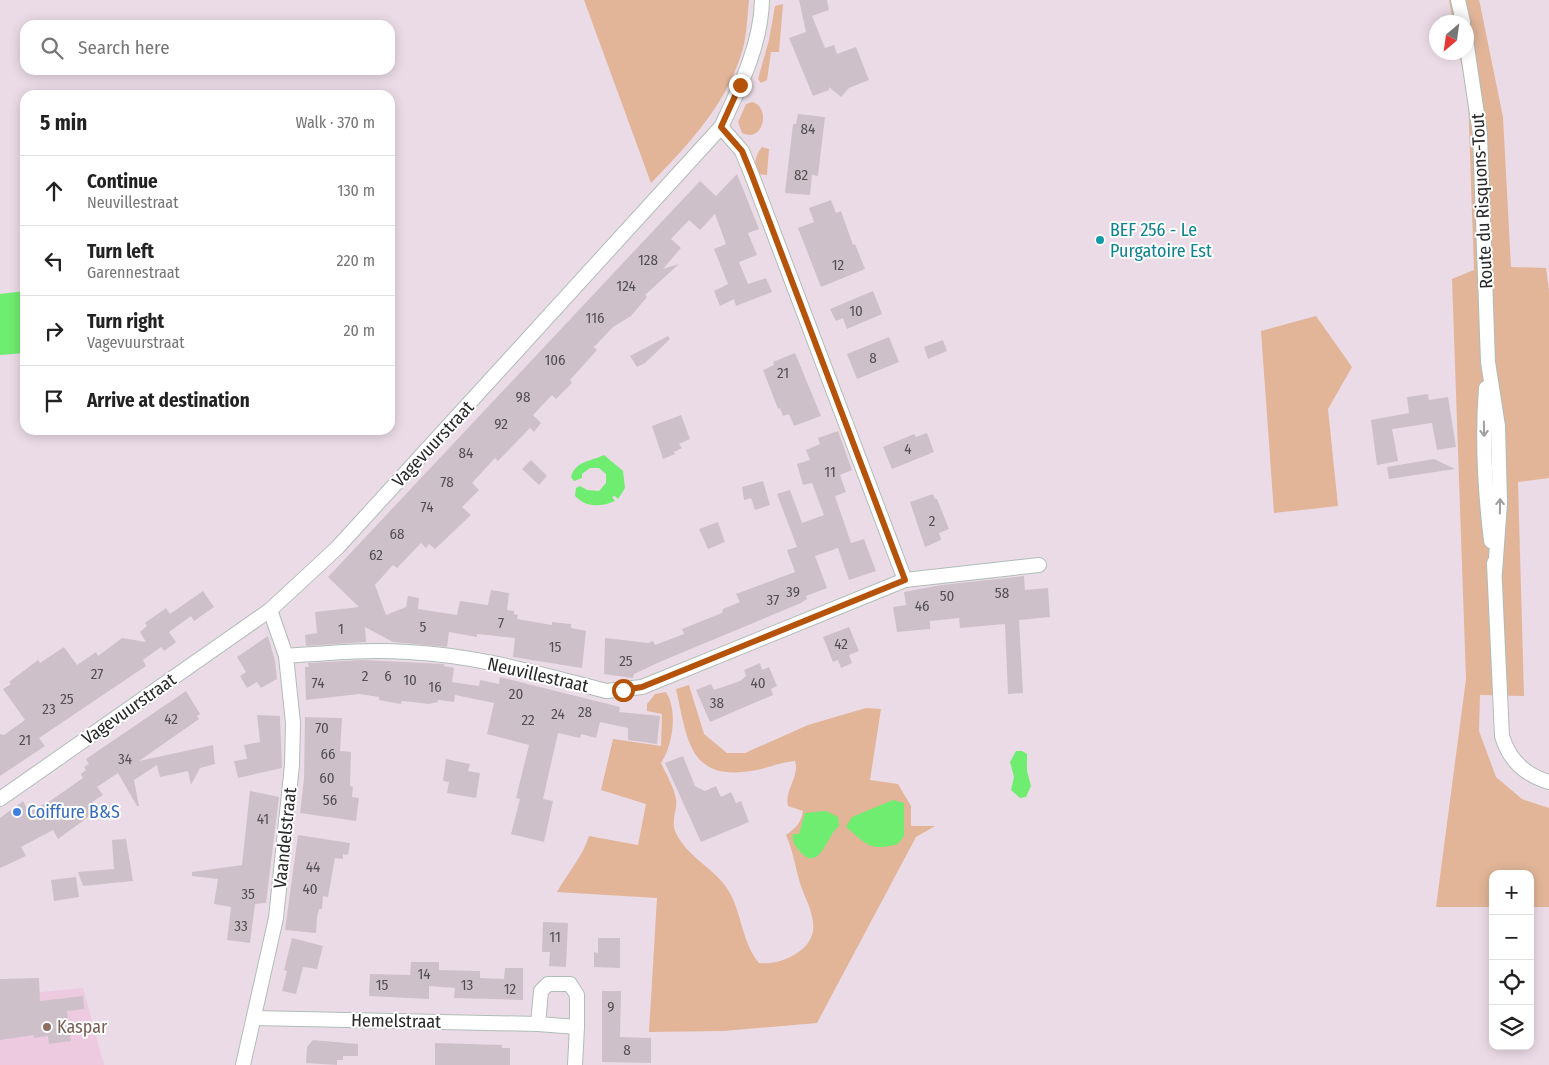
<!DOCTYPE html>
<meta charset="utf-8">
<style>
body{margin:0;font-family:"Fira Sans Condensed",sans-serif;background:#f2f2f2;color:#222}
.controls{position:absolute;right:15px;bottom:15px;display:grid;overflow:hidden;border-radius:10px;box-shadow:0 2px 12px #0003}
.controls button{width:45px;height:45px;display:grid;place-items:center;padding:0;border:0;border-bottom:1px solid #e0e0e0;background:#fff;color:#222;font:25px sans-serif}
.compass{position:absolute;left:1429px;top:15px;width:45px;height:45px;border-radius:50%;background:#fff;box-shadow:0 2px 12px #0003;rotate:209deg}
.stop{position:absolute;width:15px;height:15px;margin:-11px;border:4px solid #b45309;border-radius:50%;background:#fff}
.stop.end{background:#b45309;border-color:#fff;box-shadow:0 1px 5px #0008}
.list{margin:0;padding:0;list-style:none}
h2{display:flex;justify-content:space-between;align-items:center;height:65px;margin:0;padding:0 20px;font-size:21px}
h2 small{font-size:16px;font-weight:400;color:#767676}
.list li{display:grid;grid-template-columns:32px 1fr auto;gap:15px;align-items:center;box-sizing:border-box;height:70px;padding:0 20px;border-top:1px solid #e0e0e0}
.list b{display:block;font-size:19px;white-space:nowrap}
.list p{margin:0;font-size:16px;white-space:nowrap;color:#767676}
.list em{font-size:16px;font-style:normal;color:#767676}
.icon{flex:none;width:28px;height:28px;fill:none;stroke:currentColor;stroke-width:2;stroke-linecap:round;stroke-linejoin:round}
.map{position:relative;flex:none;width:1549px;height:1065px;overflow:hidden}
.search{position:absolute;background:#fff;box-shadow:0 2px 12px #0003;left:20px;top:20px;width:375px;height:55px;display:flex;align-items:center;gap:12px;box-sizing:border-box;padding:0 18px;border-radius:15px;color:#767676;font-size:19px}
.panel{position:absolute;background:#fff;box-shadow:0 2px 12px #0003;left:20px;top:90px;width:375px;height:345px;border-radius:15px}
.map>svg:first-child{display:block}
.education{fill:#edcadf}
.green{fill:#e2b598}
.water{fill:#6fed70}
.building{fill:#cec0c9}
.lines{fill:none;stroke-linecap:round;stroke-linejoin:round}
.street-casing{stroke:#afbdb7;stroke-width:16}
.street{stroke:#fff;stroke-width:14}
.oneway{stroke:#9f9f9f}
.route{stroke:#b45309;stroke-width:6}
.culture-dot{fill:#0f9aa8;stroke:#fff;stroke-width:2}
.shop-dot{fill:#3f7fe0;stroke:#fff;stroke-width:2}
.education-dot{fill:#8d6e63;stroke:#fff;stroke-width:2}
.labels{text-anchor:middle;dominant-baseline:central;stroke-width:4;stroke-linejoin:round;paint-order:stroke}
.number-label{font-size:15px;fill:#524f51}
.street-label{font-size:18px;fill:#292929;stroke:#fff}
.culture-label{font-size:18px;fill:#0d838f;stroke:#fff;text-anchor:start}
.shop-label{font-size:18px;fill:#366cbe;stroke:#fff;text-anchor:start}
.education-label{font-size:18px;fill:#785e54;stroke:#fff;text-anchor:start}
</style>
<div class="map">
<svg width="1549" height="1065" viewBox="0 0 1549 1065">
<rect width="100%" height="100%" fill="#ebdbe6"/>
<!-- education -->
<polygon class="education" points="83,988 104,1065 0,1065 0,996"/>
<!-- green -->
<g class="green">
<path d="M 584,0 L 749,0 C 747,18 747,40 740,58 C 723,108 688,145 651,183 Z"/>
<polygon points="1449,0 1479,0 1480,4 1503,117 1511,267 1546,268 1549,291 1549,478 1518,482 1524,696 1480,695 1479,731 1496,777 1522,799 1549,808 1549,907 1530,907 1530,874 1493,874 1493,907 1436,907 1466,679 1452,279 1474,270 1468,97 1459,53 1466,52 1466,22 1453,22"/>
<polygon points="783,4 779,52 771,52 767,80 761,83 758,79 769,40 775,6"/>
<path d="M 752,102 C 771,106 764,144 742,133 L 738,122 L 746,104 Z"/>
<path d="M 762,147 L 769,149 L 767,175 L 757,174 C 754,163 755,156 762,147 Z"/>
<polygon points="1316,316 1352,367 1328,409 1338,506 1274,513 1261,331"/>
<path d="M 689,685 L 704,734 L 727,753 L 745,753 L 808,725 L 866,708 L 881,709 L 870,780 L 898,784 L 911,806 L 911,826 L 935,826 L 916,837 L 817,1023 L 723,1031 L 649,1032 L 657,898 L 557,892 C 568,872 582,858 589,836 L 638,845 L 646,804 L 601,790 L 613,739 L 661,746 L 662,714 L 647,711 L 647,704 L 655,694 L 666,692 C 678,711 673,745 661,763 C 666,774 674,787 676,799 C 678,810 670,821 676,833 C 688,859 719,870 731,895 C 742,917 743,944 759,963 C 780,966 817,950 813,923 C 812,909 804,896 800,883 C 795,866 793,851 786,835 C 796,828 801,823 803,811 L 788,806 C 784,790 800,777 795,761 C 782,762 770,767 757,770 C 689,783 688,742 676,689 Z"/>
</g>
<!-- water -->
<g class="water">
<polygon points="25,291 25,353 0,355 0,294"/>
<path d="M 604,455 L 623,471 L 625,488 L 618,499 L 615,496 L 612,497 L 615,501 C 601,507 587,508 575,496 L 576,488 L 580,486 L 587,490 L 599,491 L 606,483 L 606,474 L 599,468 L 590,468 L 582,474 L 582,478 L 574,481 L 571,477 C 575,461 592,461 604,455 Z"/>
<polygon points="1016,751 1022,751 1027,754 1027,771 1031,786 1026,797 1020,798 1011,790 1014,777 1010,762"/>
<path d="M 893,800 L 904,803 L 904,836 L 898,844 C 869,852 867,844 846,827 L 852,817 Z"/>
<path d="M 826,811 L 838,817 L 839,826 C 827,834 819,877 798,849 C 794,844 792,840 793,834 L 799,834 L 805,813 Z"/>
</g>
<!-- building -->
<g class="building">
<polygon points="799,0 827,0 829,10 812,16 825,48 834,45 837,54 856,47 869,80 849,88 841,97 829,87 829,90 813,96 789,38 806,32"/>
<polygon points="798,114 825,117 818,176 812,175 810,195 785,193 793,124 796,124"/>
<polygon points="737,174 759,229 748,233 757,255 739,262 748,284 766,278 772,292 736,306 734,299 720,306 714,291 728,284 714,249 726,244 715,214 700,230 689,220 671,239 681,248 663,269 679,264 645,295 647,297 631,316 613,327 594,347 597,350 570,380 572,383 556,399 552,395 533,415 541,423 534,432 530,428 498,461 495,458 472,483 479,490 462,507 471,515 435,549 429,544 426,548 421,543 397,568 393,565 375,585 386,615 406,607 408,596 419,598 418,609 457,615 460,601 488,605 491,590 509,593 507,610 514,611 514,614 518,615 517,619 552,625 552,622 571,624 571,628 586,631 582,668 513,657 515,638 477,634 477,637 449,632 447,647 393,642 365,627 366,642 306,646 305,635 317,633 315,612 359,607 328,577 700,181 716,196"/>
<polygon points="831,200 836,213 841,211 853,245 855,244 865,269 821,287 798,228 814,222 809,208"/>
<circle cx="1100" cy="240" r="6"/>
<polygon points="873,291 882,314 847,329 843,318 836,321 830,309"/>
<polygon points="668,336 670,339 645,363 637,367 630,356"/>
<polygon points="889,337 899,362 857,379 847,354"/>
<polygon points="943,340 947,351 928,359 924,347"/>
<polygon points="795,353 821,416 794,426 789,414 783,416 780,408 778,409 763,370 774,365 773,362"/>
<polygon points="1428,394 1429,400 1448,397 1456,447 1437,450 1432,423 1392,429 1398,461 1377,465 1371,420 1409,413 1407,397"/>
<polygon points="681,415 690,439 679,444 682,448 674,452 675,454 663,459 652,426"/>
<polygon points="838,431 852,470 840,475 846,492 835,496 851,543 864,539 876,571 849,580 838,548 815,556 827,588 806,596 807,599 801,603 662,661 634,674 633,678 604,674 605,638 648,643 653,641 655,645 684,634 682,629 722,613 723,609 740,602 736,594 795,572 787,550 797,547 777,494 790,490 802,523 824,515 812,483 803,485 797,464 810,460 806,450 820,444 818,438"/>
<polygon points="927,433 934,452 892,469 883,447 914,434 916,437"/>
<polygon points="1434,459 1455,469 1389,479 1387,467"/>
<polygon points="531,460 547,476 539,485 522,469"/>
<polygon points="763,481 770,505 755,510 751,498 744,500 742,487"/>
<polygon points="933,494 935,499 937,499 949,529 939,533 941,540 925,547 910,502"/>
<polygon points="718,522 725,542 708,549 699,529"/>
<polygon points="1024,576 1025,590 1048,588 1050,617 1019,620 1023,693 1008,694 1005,624 960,628 959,618 930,621 930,629 897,632 893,607 906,605 904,592 941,585"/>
<polygon points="203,591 214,607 194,621 191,616 169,632 176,642 164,651 161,647 143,660 146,666 39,738 45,746 0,776 0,734 4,735 25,720 3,689 11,684 9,682 38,660 40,663 64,647 77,665 96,652 98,656 122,638 146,642 140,632 147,626 145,623 166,608 170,614"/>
<polygon points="849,627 859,651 849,655 852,663 841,668 838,660 833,662 823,637"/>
<polygon points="268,636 275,661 277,679 261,688 257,682 247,688 240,676 246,672 237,657"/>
<polygon points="363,660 444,664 444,666 454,668 452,682 479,686 480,680 499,684 500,677 620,707 619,712 660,716 657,744 628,740 628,728 600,722 596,738 581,734 580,738 558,733 543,799 553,801 544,842 511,834 520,799 516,798 529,745 487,734 494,703 455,695 454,702 438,700 438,702 429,704 402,701 401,704 379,700 379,697 359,694 306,700 305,667 309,667 308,663"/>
<polygon points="760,663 762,670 769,667 777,686 771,689 773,695 710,722 696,690 711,684 714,690 740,681 746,676 744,670"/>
<polygon points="186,691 200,714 197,716 199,719 139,761 213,745 215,764 200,768 191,785 188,771 160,777 157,765 134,780 139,806 137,806 118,773 97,787 103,795 92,802 98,810 58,839 53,830 21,847 26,856 0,868 0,818 23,801 29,812 50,801 83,778 81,774 86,770 84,767 89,764 86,759"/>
<polygon points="257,715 280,716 282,768 238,778 234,761 247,759 244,745 260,742"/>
<polygon points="305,717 342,718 340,751 351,752 350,786 353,787 352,797 359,798 356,821 300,813 304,779"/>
<polygon points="683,756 695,786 705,791 716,786 721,797 731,792 736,803 741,801 749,822 701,842 665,763"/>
<polygon points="446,759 470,764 468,771 480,773 476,798 447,793 449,782 443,781"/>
<polygon points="250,791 279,797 266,903 255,904 250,943 227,940 231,907 214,904 218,879 192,876 192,872 242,865"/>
<polygon points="298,835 350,843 348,855 343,854 343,859 335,858 328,897 323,896 322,909 319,909 317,917 316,933 285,930"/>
<polygon points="126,839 133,881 83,886 78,872 114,869 112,840"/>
<polygon points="76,877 79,897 54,901 51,880"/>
<polygon points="543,922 568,923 566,967 549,966 550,952 542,952"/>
<polygon points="292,938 323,946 317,969 303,967 296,994 282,991 287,971 284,970"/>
<polygon points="598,938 620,938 620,968 594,967 594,952 598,953"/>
<polygon points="411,962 439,962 439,970 480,971 480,978 504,979 505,968 523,968 523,1000 454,998 455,988 429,986 429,999 369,996 370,974 410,975"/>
<polygon points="39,978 40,1001 83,996 84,1009 67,1011 71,1041 49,1044 48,1036 34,1038 34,1035 0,1040 0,979"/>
<polygon points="602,991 621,991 620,1037 651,1038 651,1063 602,1062"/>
<polygon points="313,1040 358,1044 358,1056 343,1056 343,1060 337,1060 337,1065 306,1063 307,1047"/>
<polygon points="435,1043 502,1045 502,1048 510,1048 510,1065 435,1065"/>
</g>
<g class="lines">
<!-- street casing -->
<g class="street-casing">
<g id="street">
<polyline points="1458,0 1463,22"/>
<polyline points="1466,40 1480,134 1488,362 1498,426 1500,503 1495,572"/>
<polyline points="721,127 742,151 751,173 905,580"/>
<path d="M 1486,388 C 1482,439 1485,491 1491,541"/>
<path d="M 1494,563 L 1502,736 C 1509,760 1525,775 1549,782"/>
<path d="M 286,656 C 327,653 368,649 408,652 C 475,655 541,674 606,691 L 642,687 L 905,580 L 1039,565"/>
<path d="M 0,799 L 270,610 L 337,548 L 721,127 C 740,87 761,45 762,0"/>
<polyline points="254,1018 538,1024 577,1027 575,1065"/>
<polyline points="538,1024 541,991 548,984 570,984 577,995 577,1027"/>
<polyline points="243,1065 276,918 292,765 293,723 286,656 270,610"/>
</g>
</g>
<!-- street -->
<use href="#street" class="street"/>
</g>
<!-- one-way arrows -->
<defs><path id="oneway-shaft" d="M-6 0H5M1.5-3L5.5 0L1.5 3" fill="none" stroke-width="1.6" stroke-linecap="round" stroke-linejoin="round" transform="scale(1.25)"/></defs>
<g class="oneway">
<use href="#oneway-shaft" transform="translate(1484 429) rotate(89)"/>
<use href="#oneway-shaft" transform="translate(1500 506) rotate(-89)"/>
</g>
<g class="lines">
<!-- route -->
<polyline class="route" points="623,690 642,687 905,580 751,173 742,151 721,127 740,85"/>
</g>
<!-- markers -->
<circle class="culture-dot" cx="1100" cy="240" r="5"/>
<circle class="shop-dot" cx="17" cy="812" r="5"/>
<circle class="education-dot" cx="47" cy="1027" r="5"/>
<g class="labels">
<!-- number labels -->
<g class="number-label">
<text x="808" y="129">84</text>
<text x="801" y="175">82</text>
<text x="648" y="260">128</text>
<text x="838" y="265">12</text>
<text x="626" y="286">124</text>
<text x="856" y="311">10</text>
<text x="595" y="318">116</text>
<text x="873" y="358">8</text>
<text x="555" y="360">106</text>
<text x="783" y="373">21</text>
<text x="523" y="397">98</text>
<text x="501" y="424">92</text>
<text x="908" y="449">4</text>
<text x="466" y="453">84</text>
<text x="830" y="472">11</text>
<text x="447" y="482">78</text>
<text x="427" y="507">74</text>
<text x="932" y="521">2</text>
<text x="397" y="534">68</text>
<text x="376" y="555">62</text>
<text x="793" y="592">39</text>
<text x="1002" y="593">58</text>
<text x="947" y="596">50</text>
<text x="773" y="600">37</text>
<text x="922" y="606">46</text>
<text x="501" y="623">7</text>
<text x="423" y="627">5</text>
<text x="341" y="629">1</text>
<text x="841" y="644">42</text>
<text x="555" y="647">15</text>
<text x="626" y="661">25</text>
<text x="97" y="674">27</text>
<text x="365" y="676">2</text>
<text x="388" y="676">6</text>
<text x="410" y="680">10</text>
<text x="318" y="683">74</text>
<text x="758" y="683">40</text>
<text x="435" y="687">16</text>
<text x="516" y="694">20</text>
<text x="67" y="699">25</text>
<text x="717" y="703">38</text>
<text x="49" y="709">23</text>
<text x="585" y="712">28</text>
<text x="558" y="714">24</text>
<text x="171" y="719">42</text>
<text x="528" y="720">22</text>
<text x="322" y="728">70</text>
<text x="25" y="740">21</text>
<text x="328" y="754">66</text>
<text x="125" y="759">34</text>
<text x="327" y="778">60</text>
<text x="330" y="800">56</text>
<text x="263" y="819">41</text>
<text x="313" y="867">44</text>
<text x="310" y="889">40</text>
<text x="248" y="894">35</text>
<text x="241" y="926">33</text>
<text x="555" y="937">11</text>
<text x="424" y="974">14</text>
<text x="382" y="985">15</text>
<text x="467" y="985">13</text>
<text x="510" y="989">12</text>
<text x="611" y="1007">9</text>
<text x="627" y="1050">8</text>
</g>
<!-- street labels -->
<g class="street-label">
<text transform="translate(1482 201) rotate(-93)">Route du Risquons-Tout</text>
<text transform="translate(433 444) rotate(-47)">Vagevuurstraat</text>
<text transform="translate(538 675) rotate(13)">Neuvillestraat</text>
<text transform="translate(129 709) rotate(-35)">Vagevuurstraat</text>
<text transform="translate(285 838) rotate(-84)">Vaandelstraat</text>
<text transform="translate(396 1021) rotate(1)">Hemelstraat</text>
</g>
<!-- culture labels -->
<g class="culture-label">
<text x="1110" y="230">BEF 256 - Le<tspan x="1110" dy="21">Purgatoire Est</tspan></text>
</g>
<!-- shop labels -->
<g class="shop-label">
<text x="27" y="812">Coiffure B&amp;S</text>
</g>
<!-- education labels -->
<g class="education-label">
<text x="57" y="1027">Kaspar</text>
</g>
</g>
</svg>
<div class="controls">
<button>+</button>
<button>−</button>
<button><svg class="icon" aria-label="locate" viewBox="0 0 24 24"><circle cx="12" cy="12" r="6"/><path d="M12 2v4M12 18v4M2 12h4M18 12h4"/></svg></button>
<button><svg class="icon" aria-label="layers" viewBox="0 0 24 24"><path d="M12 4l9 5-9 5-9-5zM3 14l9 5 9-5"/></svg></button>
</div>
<svg class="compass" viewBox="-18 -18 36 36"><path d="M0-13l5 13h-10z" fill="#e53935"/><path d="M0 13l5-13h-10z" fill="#767676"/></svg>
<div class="stop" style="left:623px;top:690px"></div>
<div class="stop end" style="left:740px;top:85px"></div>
<div class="search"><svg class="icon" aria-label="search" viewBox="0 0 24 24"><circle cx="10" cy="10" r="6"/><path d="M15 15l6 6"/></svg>Search here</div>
<section class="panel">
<h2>5 min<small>Walk · 370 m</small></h2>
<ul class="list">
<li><svg class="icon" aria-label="ahead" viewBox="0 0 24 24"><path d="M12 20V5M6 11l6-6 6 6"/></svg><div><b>Continue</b><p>Neuvillestraat</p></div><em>130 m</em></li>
<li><svg class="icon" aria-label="left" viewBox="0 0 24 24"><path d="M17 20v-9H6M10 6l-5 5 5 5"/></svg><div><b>Turn left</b><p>Garennestraat</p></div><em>220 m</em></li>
<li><svg class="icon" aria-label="right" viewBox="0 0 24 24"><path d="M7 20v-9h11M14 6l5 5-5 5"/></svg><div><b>Turn right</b><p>Vagevuurstraat</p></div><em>20 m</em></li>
<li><svg class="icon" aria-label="arrive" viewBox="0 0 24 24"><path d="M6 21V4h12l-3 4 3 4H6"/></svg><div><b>Arrive at destination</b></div></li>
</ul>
</section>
</div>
